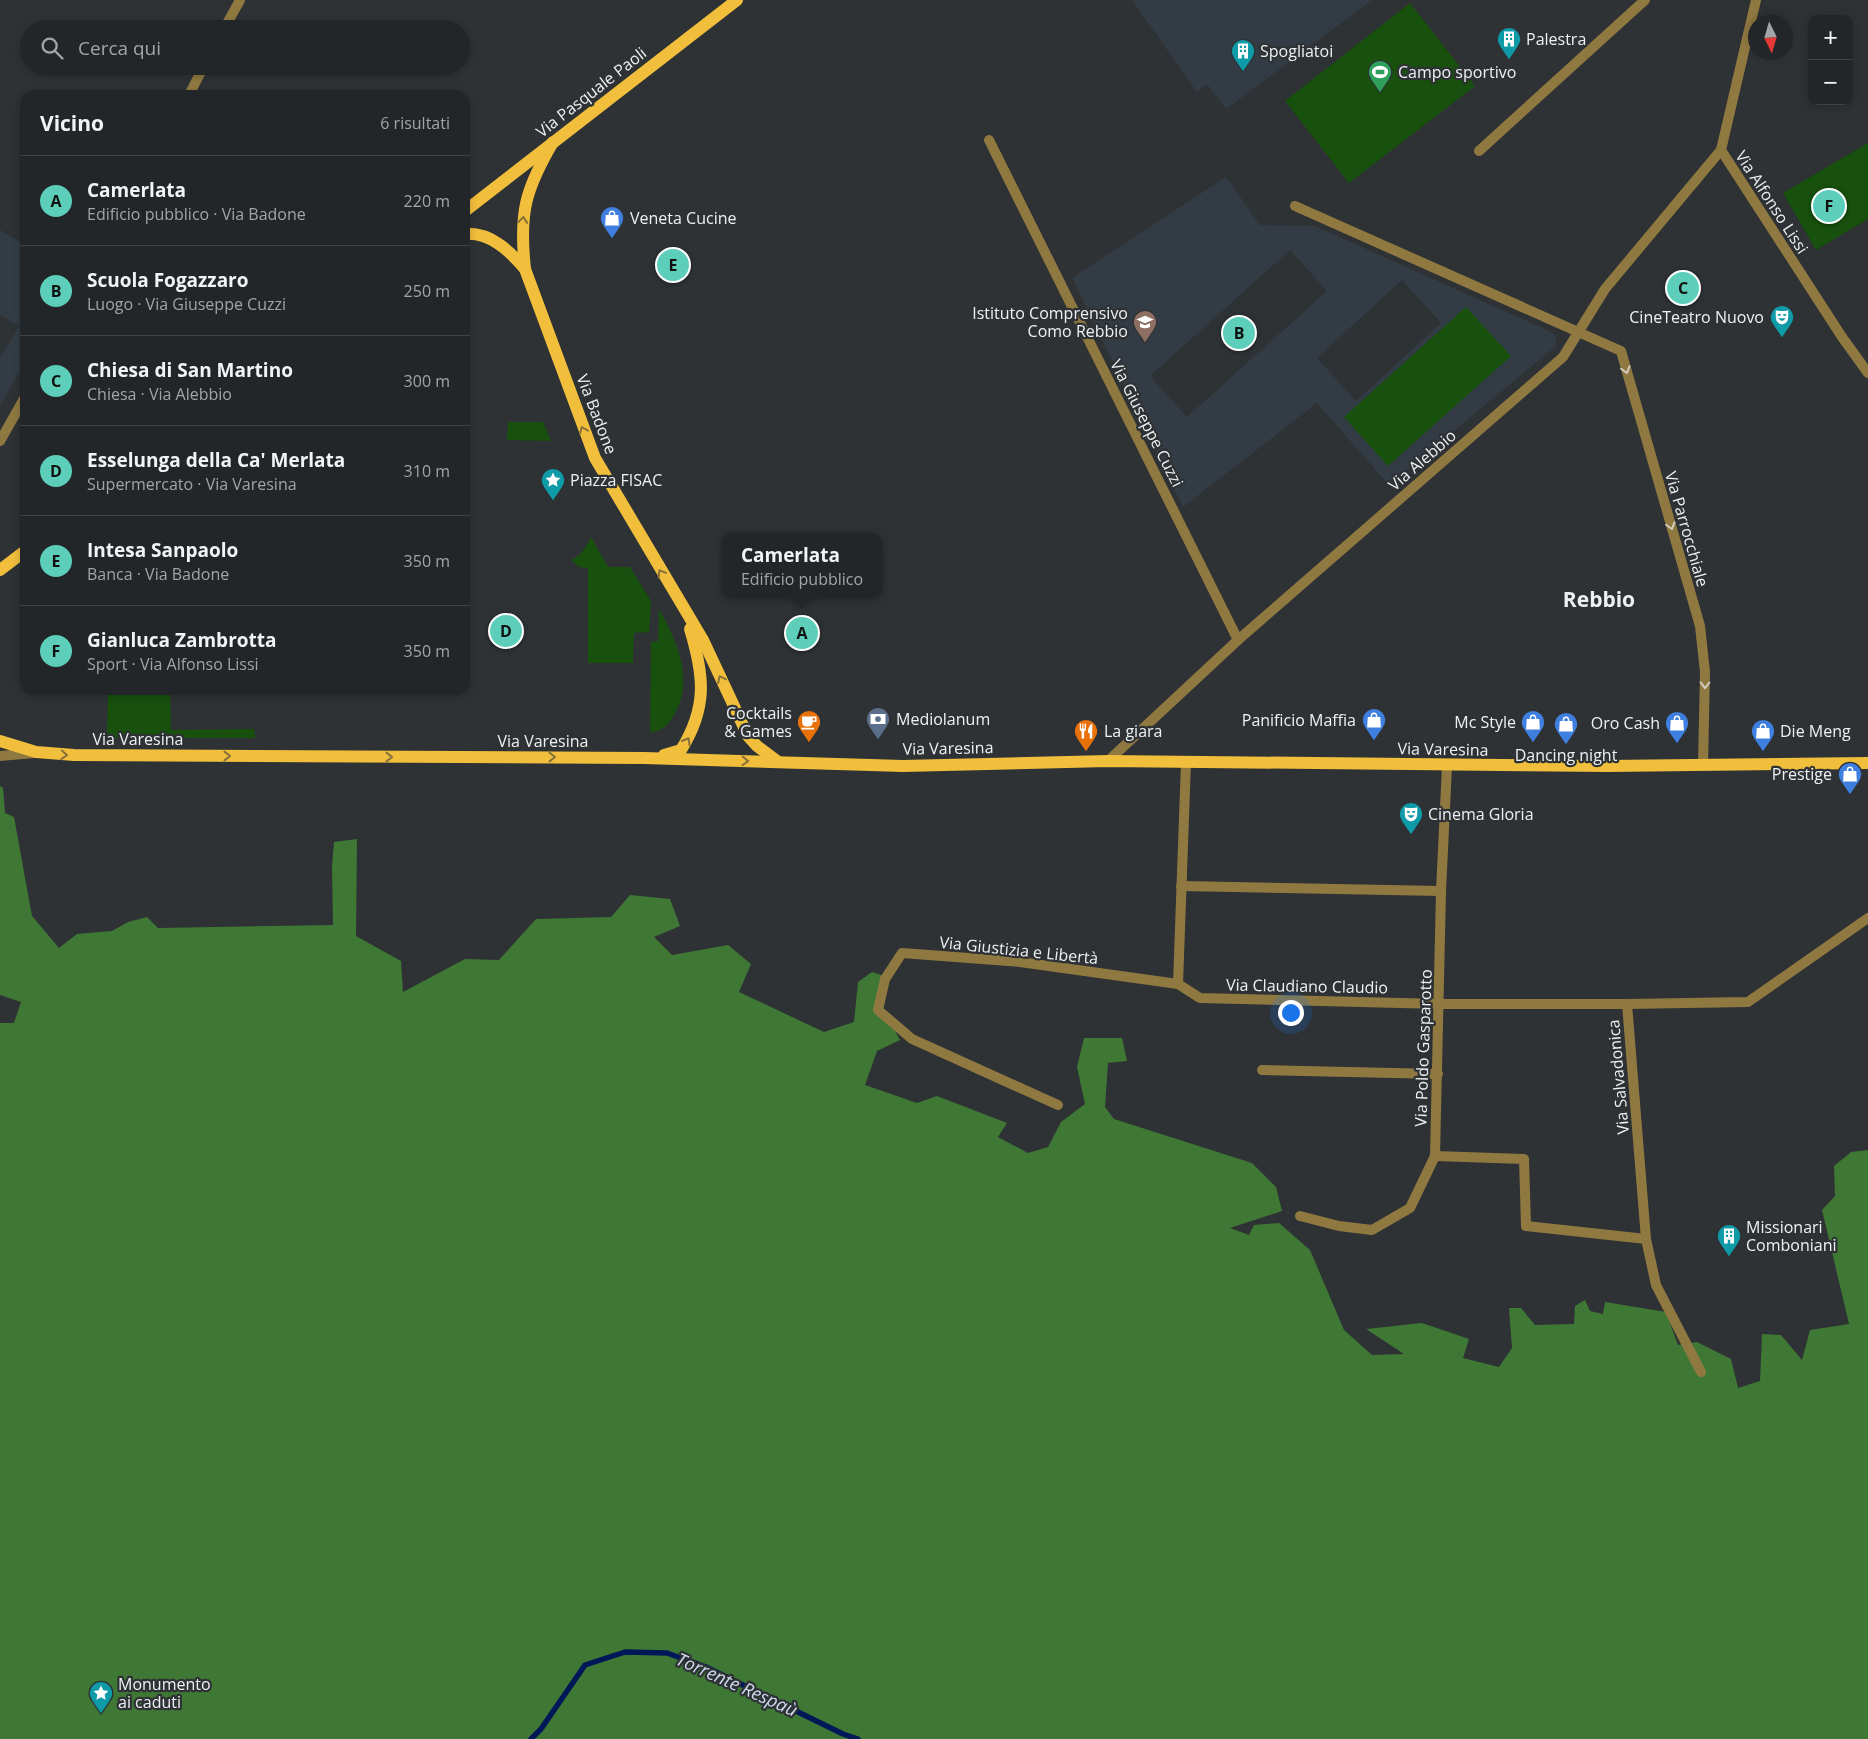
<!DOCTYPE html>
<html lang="it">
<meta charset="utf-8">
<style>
body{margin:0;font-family:"Open Sans",sans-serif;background:#2a2e30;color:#f1f3f6}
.controls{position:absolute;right:15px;top:15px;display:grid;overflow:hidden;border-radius:10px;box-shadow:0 2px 8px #0003}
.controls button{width:45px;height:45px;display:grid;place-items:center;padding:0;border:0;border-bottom:1px solid #3f4345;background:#222628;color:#f1f3f6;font:25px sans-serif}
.compass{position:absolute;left:1748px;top:15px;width:45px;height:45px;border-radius:50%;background:#222628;box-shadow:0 2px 8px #0003;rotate:175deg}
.you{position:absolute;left:1290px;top:1012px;width:18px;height:18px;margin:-12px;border:4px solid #fff;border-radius:50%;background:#1a73e8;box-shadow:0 0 0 8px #1a73e833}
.badge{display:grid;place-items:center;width:32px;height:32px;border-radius:50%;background:#5cceba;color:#111;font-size:16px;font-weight:700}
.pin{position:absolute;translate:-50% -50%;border:2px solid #fff;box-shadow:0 1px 5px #0006}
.popup{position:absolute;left:722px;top:533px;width:160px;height:65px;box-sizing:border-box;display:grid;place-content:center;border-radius:10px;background:#222628;filter:drop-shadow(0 1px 4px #0005);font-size:16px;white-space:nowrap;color:#a2a5a8}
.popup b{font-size:19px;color:#f1f3f6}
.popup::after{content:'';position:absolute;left:50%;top:100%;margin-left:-10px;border:10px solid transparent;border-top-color:#222628}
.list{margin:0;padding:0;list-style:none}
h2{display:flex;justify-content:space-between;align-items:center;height:65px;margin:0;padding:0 20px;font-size:21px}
h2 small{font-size:16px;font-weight:400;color:#a2a5a8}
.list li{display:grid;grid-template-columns:32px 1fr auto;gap:15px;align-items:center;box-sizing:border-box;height:90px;padding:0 20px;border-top:1px solid #3f4345}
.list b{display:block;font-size:19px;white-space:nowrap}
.list p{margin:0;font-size:16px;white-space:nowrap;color:#a2a5a8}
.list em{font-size:16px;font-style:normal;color:#a2a5a8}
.icon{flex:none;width:28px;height:28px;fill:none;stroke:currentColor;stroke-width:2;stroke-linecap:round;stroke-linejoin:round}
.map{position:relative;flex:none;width:1868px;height:1739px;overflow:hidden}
.search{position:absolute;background:#222628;box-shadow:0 2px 8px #0003;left:20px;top:20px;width:450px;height:55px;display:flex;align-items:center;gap:12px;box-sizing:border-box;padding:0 18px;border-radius:28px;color:#a2a5a8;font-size:19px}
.panel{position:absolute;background:#222628;box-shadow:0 2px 8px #0003;left:20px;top:90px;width:450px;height:605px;border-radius:15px}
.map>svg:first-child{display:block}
.built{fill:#333c44;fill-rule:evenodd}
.green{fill:#17510d}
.forest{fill:#3e7834}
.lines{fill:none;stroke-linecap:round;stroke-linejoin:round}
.stream{stroke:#001857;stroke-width:5.5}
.street{stroke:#907941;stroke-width:10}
.primary{stroke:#f1bf3c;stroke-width:12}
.oneway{stroke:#867138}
.oneway2{stroke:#d2ccbe}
.labels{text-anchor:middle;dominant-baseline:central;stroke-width:4.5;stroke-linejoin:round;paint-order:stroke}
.poi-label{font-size:16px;fill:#eef0f3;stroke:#2e3235;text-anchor:start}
.street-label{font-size:16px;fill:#eef0f3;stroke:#2e3235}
.water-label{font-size:18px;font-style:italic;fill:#d0dbee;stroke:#2e3235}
.district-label{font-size:21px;font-weight:bold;fill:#eef0f3;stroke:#2e3235}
</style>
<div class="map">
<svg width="1868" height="1739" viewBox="0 0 1868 1739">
<rect width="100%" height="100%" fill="#2e3235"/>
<!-- built -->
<g class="built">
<polygon points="1132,0 1372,0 1226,109 1207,84 1197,92"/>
<path d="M 1226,177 L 1260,225 L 1315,226 L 1549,331 L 1555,335 L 1557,345 L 1389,485 L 1317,403 L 1183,507 L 1072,278 ZM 1290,250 L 1327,291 L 1187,417 L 1150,376 ZM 1402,280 L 1441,323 L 1356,401 L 1317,358 Z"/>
<polygon points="0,230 25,245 25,361 0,406 0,358 19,326 0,315"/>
</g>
<!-- green -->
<g class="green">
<polygon points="1410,3 1475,86 1349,183 1285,101"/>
<polygon points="1868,143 1868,219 1816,250 1783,193"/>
<polygon points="1466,307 1511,356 1388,466 1344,417"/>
<polygon points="508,422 543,422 551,441 507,440"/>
<path d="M 591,537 L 608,567 L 630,567 L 651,601 L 649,632 L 634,633 L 633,663 L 588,663 L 588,568 L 579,567 L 571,560 C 582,555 586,547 591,537 Z"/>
<path d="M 659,609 C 677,641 695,681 674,715 C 667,726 663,731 650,732 L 651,642 L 658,641 Z"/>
<polygon points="108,690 170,690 171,730 254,729 255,738 107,738"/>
</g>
<!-- forest -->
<polygon class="forest" points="0,786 3,788 5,813 14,817 32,916 59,948 77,934 112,931 128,922 147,917 158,928 333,925 332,867 334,842 357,839 356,936 401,961 403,992 465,959 499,960 536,919 611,917 630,895 670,899 680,926 654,937 672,955 728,945 751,964 739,992 824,1032 854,1022 858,982 872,972 884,976 883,1009 900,1040 877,1051 865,1085 917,1103 937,1096 1007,1123 998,1137 1028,1153 1048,1147 1061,1122 1085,1104 1077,1067 1084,1038 1122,1038 1127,1061 1108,1063 1105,1107 1114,1119 1252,1163 1276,1187 1282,1211 1230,1228 1249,1235 1254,1225 1279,1223 1310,1250 1344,1330 1372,1355 1404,1354 1366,1329 1422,1323 1469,1339 1463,1358 1499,1367 1512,1348 1509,1308 1521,1308 1535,1325 1574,1324 1575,1306 1585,1300 1590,1311 1603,1314 1605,1302 1666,1312 1678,1345 1697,1342 1731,1359 1738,1388 1760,1381 1762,1334 1781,1335 1802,1360 1810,1330 1849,1324 1822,1210 1835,1196 1834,1166 1851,1152 1868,1150 1868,1739 0,1739 0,1023 14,1023 21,1002 0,995"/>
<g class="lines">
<!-- stream -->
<polyline class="stream" points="531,1739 541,1729 585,1665 625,1652 667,1653 706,1667 843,1734 858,1739"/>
<!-- street -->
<g class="street">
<polyline points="1756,0 1721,150 1842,337 1868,373"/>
<polyline points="224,29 240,0"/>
<polyline points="189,95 204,66"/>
<polyline points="989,140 1238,640"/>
<polyline points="1479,151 1645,0"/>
<polyline points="1295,206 1621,351 1700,626 1705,672 1703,765"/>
<polyline points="0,441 25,397"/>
<polyline points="0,756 34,753"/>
<polyline points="1108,761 1238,640 1563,357 1605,289 1721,150"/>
<polyline points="1181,886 1441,891"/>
<polyline points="1178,984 1186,762"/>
<polyline points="1627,1004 1646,1239 1656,1285 1701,1372"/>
<polyline points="1262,1070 1438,1074"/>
<polyline points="1058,1105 912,1039 878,1010 885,979 902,953 1020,962 1178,984 1200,998 1440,1004 1627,1004 1748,1002 1868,918"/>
<polyline points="1435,1156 1524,1159 1526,1226 1646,1239"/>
<polyline points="1300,1216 1339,1226 1372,1230 1410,1208 1435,1156 1441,891 1447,766"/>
</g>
<!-- primary -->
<g class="primary">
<path d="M 553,142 C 525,190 519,213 525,269 L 595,458 L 703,640 L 748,736 L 757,746 L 777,761"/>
<polyline points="465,211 737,0"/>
<path d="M 465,234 C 490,232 510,251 525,269"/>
<polyline points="0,570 25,551"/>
<polyline points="0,741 36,752 74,755 644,758 903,766 1108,761 1608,766 1868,763"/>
<path d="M 664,755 L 681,750 C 708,707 704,675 690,629"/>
</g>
</g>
<!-- one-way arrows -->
<defs><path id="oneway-chevron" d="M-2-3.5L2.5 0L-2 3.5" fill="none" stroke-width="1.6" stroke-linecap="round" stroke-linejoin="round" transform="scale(1.25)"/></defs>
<g class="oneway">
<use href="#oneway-chevron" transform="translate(523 220) rotate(-85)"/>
<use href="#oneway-chevron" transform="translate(583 430) rotate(-112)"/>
<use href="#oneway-chevron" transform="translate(661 573) rotate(-121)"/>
<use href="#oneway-chevron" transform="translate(721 679) rotate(-115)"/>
<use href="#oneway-chevron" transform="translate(687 741) rotate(-60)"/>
<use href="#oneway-chevron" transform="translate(64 755) rotate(4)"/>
<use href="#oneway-chevron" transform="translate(227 756)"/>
<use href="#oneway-chevron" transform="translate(389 757)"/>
<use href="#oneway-chevron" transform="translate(552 757)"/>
<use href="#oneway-chevron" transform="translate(745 761) rotate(2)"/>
</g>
<g class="oneway2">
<use href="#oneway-chevron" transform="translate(1626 370) rotate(74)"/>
<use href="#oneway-chevron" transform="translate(1671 526) rotate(74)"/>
<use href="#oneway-chevron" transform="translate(1705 685) rotate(91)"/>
</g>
<!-- icons -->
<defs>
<g id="building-pin" transform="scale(1.25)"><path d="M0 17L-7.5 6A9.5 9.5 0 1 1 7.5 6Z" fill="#0f9aa8" stroke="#2e3235"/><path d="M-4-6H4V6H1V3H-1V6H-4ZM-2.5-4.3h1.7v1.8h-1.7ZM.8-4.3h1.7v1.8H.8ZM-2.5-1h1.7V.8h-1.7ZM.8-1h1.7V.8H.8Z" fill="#fff"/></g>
<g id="stadium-pin" transform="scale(1.25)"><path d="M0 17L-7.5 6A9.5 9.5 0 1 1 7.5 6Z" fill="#2e9e5b" stroke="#2e3235"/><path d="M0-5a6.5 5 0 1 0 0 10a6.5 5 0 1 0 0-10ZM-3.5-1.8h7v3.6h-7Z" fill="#fff"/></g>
<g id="shop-pin" transform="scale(1.25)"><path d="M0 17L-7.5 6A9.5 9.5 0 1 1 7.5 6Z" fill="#3f7fe0" stroke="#2e3235"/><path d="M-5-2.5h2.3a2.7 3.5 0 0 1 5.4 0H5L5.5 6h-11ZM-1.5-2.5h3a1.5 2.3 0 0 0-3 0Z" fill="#fff"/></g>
<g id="theatre-pin" transform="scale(1.25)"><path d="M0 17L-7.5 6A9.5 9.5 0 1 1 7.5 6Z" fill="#0f9aa8" stroke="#2e3235"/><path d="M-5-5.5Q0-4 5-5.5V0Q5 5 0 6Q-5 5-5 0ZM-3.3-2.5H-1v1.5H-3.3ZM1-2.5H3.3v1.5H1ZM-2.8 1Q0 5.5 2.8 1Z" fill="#fff"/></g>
<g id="school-pin" transform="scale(1.25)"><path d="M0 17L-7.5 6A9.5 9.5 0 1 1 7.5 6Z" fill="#8d6e63" stroke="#2e3235"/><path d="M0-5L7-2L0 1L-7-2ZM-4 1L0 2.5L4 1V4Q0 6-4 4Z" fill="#fff"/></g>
<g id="sight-pin" transform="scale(1.25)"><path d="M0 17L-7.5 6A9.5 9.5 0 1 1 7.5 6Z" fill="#0f9aa8" stroke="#2e3235"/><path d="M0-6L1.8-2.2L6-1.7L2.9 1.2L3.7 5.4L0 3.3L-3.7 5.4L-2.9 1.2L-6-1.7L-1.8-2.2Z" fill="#fff"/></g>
<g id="bank-pin" transform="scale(1.25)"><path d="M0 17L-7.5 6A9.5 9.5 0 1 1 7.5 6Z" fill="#5c6f8a" stroke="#2e3235"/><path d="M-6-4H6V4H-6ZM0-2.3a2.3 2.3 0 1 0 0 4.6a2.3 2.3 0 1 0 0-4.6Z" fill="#fff"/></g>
<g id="cafe-pin" transform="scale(1.25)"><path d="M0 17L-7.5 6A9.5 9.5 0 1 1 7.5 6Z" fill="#e8710a" stroke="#2e3235"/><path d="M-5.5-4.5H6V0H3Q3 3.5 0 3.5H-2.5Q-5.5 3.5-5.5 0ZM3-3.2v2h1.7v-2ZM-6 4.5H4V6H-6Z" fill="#fff"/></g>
<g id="restaurant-pin" transform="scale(1.25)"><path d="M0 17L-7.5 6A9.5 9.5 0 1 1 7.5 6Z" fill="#e8710a" stroke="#2e3235"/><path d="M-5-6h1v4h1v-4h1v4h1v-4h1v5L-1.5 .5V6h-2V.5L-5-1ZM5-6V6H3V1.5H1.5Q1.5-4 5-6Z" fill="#fff"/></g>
</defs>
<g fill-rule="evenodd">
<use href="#building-pin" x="1509" y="39"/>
<use href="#building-pin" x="1243" y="51"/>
<use href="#stadium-pin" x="1380" y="72"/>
<use href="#shop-pin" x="612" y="218"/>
<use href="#theatre-pin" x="1782" y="317"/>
<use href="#school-pin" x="1145" y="322"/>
<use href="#sight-pin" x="553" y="480"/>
<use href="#bank-pin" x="878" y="719"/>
<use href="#shop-pin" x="1374" y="720"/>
<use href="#cafe-pin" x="809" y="722"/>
<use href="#shop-pin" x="1533" y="722"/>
<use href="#shop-pin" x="1677" y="723"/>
<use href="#shop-pin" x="1566" y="724"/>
<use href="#restaurant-pin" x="1086" y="731"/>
<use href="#shop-pin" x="1763" y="731"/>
<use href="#shop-pin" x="1850" y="774"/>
<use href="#theatre-pin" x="1411" y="814"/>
<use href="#building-pin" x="1729" y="1236"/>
<use href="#sight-pin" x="101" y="1693"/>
</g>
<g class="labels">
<!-- poi labels -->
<g class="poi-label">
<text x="1526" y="39">Palestra</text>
<text x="1260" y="51">Spogliatoi</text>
<text x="1398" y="72">Campo sportivo</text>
<text x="630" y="218">Veneta Cucine</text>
<text x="1128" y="313" text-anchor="end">Istituto Comprensivo<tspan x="1128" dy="18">Como Rebbio</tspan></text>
<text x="1764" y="317" text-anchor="end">CineTeatro Nuovo</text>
<text x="570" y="480">Piazza FISAC</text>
<text x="792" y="713" text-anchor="end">Cocktails<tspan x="792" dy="18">&amp; Games</tspan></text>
<text x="896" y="719">Mediolanum</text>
<text x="1356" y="720" text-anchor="end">Panificio Maffia</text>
<text x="1516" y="722" text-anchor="end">Mc Style</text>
<text x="1660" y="723" text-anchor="end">Oro Cash</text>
<text x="1104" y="731">La giara</text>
<text x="1780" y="731">Die Meng</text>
<text x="1566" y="755" text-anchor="middle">Dancing night</text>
<text x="1832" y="774" text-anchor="end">Prestige</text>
<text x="1428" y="814">Cinema Gloria</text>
<text x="1746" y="1227">Missionari<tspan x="1746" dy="18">Comboniani</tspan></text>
<text x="118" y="1684">Monumento<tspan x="118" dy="18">ai caduti</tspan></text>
</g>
<!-- street labels -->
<g class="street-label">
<text transform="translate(591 92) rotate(-38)">Via Pasquale Paoli</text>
<text transform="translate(1772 202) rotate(57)">Via Alfonso Lissi</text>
<text transform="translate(597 414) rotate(69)">Via Badone</text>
<text transform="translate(1147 423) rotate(63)">Via Giuseppe Cuzzi</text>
<text transform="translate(1422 460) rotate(-41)">Via Alebbio</text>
<text transform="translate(1687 529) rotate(74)">Via Parrocchiale</text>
<text x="138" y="739">Via Varesina</text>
<text x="543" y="741">Via Varesina</text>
<text transform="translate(948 748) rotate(-1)">Via Varesina</text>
<text transform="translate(1443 749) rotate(1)">Via Varesina</text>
<text transform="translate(1019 950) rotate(6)">Via Giustizia e Libertà</text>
<text transform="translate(1307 986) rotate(1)">Via Claudiano Claudio</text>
<text transform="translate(1423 1048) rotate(-88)">Via Poldo Gasparotto</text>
<text transform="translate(1618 1077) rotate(-95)">Via Salvadonica</text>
</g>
<!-- water labels -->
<g class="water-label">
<text transform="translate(737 1684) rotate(24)">Torrente Respaù</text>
</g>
<!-- district labels -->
<g class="district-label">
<text x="1599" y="599">Rebbio</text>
</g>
</g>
</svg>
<div class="controls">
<button>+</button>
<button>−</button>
</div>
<svg class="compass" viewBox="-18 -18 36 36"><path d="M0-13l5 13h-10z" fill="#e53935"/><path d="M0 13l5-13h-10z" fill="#a2a5a8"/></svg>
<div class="you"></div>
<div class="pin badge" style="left:802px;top:633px">A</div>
<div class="popup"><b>Camerlata</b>Edificio pubblico</div>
<div class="pin badge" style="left:1239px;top:333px">B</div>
<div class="pin badge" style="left:1683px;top:288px">C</div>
<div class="pin badge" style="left:506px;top:631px">D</div>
<div class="pin badge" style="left:673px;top:265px">E</div>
<div class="pin badge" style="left:1829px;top:206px">F</div>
<div class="search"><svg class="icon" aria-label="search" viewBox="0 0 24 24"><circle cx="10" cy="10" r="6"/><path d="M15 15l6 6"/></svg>Cerca qui</div>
<section class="panel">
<h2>Vicino<small>6 risultati</small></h2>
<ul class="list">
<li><span class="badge">A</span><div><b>Camerlata</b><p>Edificio pubblico · Via Badone</p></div><em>220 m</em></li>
<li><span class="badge">B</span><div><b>Scuola Fogazzaro</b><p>Luogo · Via Giuseppe Cuzzi</p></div><em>250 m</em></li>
<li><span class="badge">C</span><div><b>Chiesa di San Martino</b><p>Chiesa · Via Alebbio</p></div><em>300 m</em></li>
<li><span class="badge">D</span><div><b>Esselunga della Ca' Merlata</b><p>Supermercato · Via Varesina</p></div><em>310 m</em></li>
<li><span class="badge">E</span><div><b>Intesa Sanpaolo</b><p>Banca · Via Badone</p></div><em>350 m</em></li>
<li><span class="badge">F</span><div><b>Gianluca Zambrotta</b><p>Sport · Via Alfonso Lissi</p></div><em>350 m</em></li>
</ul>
</section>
</div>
